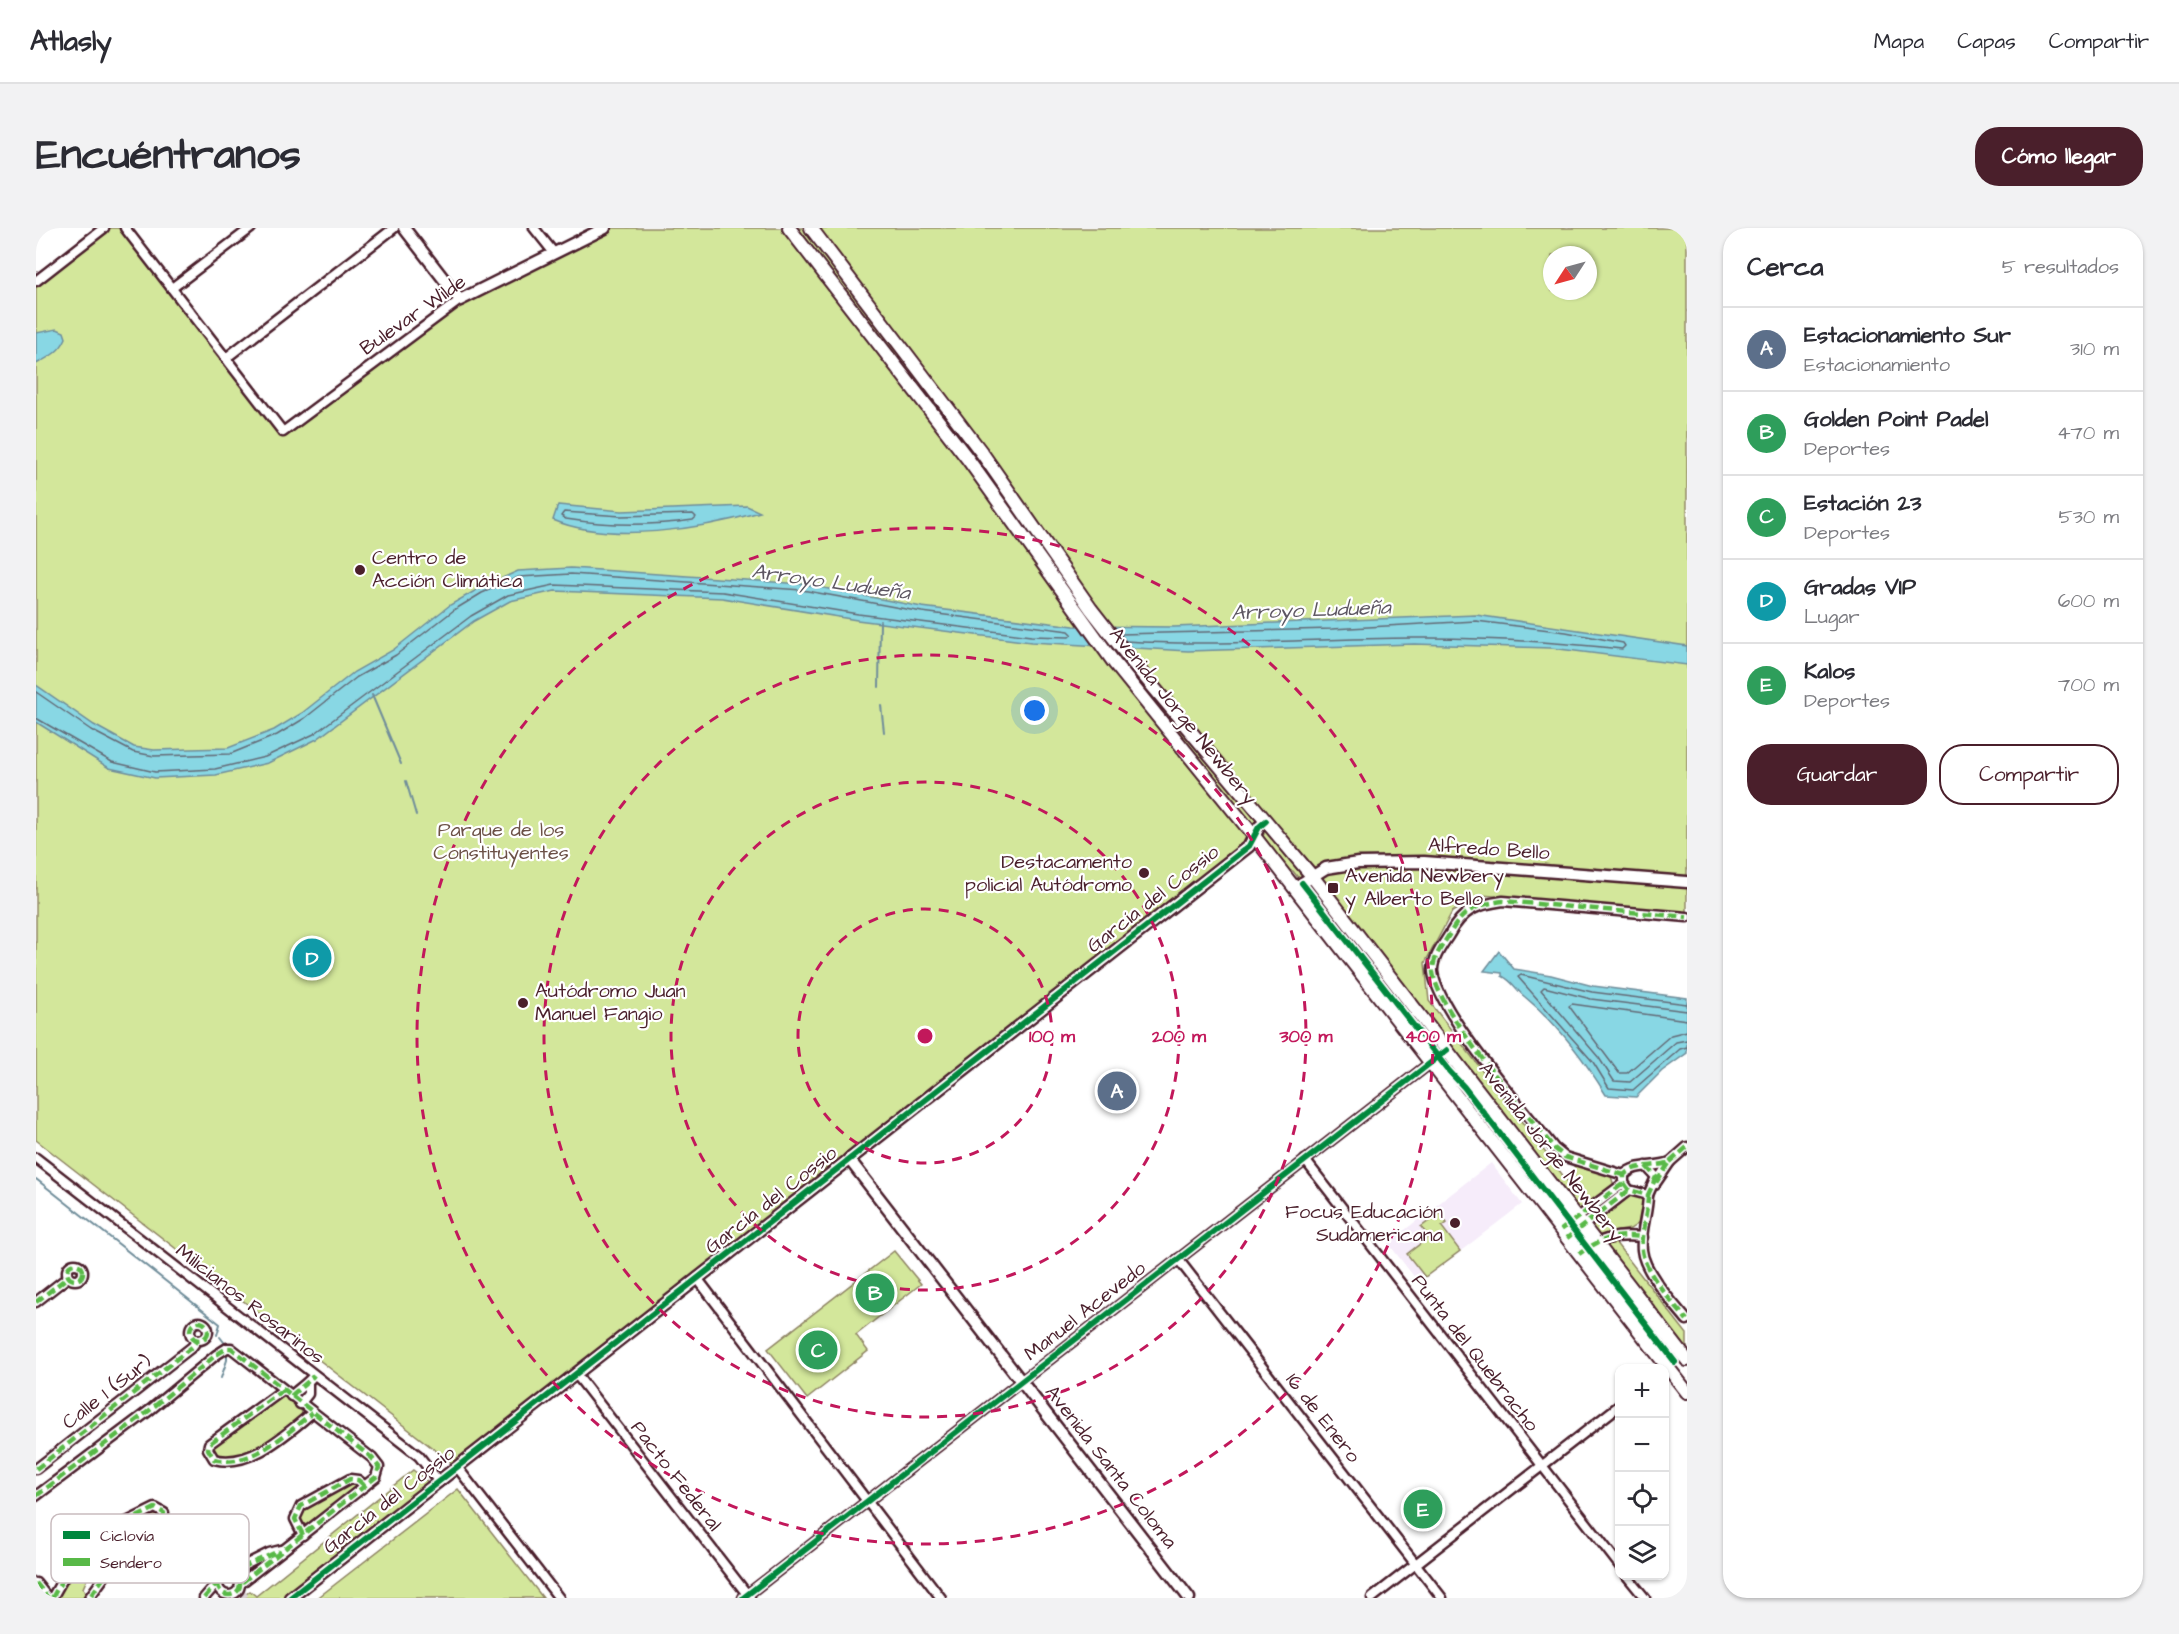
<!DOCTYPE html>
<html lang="es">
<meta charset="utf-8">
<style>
body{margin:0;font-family:"Architects Daughter",sans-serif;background:#f2f2f3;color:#2b2b33}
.controls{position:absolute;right:18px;bottom:18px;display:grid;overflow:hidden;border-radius:12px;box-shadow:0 2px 4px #0004}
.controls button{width:54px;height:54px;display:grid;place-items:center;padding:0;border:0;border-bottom:2px solid #e1e1e2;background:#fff;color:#2b2b33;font:30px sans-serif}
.compass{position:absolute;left:1507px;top:18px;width:54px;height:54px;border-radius:50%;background:#fff;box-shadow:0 2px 4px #0004;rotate:234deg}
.you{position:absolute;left:999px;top:483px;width:21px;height:21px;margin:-15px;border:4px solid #fff;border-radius:50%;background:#1a73e8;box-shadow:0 0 0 9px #1a73e833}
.badge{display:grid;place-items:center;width:39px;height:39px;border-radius:50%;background:#4a1f2b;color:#fff;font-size:20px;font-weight:700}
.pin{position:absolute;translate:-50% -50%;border:3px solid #fff;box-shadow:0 2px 6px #0006}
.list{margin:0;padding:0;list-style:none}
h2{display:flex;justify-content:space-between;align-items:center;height:78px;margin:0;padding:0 24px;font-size:26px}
h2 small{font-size:20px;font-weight:400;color:#7c7c81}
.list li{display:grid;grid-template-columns:39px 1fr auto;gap:18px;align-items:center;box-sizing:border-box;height:84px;padding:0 24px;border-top:2px solid #e1e1e2}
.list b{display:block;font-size:22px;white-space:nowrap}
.list p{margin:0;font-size:20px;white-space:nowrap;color:#7c7c81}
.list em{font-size:20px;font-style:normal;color:#7c7c81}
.actions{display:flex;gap:12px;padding:18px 24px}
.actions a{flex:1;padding:14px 0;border:2px solid #4a1f2b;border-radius:24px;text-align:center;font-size:21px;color:#4a1f2b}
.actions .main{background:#4a1f2b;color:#fff}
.icon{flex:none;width:33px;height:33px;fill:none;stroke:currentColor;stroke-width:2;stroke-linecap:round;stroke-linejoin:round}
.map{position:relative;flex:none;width:1651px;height:1370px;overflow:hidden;border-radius:24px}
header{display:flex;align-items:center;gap:36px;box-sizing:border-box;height:84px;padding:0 30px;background:#fff;border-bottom:2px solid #e1e1e2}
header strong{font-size:28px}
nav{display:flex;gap:33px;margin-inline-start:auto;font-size:21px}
.intro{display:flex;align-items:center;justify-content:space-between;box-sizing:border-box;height:144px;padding:0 36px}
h1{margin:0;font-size:42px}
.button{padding:15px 27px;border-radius:24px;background:#4a1f2b;color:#fff;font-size:21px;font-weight:700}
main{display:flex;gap:36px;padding:0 36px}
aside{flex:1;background:#fff;border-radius:24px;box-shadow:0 2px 4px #0004}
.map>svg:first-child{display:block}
.built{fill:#f6ecfa}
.green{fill:#d3e79b;stroke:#8e8363;stroke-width:1.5;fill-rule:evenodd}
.water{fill:#88d7e4;stroke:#6f8d9a;stroke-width:1.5}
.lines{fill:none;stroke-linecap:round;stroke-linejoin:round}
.shore{stroke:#636975;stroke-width:1.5}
.stream{stroke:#6f8d9a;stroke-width:2}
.minor-tunnel{stroke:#dbd2d5;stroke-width:8;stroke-dasharray:8 4;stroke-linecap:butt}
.minor-casing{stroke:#4a1f2b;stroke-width:13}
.tertiary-casing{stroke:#4a1f2b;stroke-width:15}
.secondary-casing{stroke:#4a1f2b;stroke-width:16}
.minor{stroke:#fff;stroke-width:8}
.tertiary{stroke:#fff;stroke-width:10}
.secondary{stroke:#fff;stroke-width:12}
.quiet{stroke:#58b947;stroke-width:4.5;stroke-dasharray:9 4.5;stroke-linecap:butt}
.cycleway-casing{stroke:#fff;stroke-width:10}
.cycleway{stroke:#00873e;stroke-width:6}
.ring{fill:none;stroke:#c2185b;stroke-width:3;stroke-dasharray:10 8}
.poi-dot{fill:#4a1f2b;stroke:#fff;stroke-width:2}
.labels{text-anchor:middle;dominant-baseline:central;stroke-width:4.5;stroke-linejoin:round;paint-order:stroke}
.street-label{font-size:20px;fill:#4a1f2b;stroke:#fff}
.poi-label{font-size:20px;fill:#4a1f2b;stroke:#fff;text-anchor:start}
.park-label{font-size:20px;fill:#6c5147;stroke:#fff}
.water-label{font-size:21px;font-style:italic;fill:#5d5662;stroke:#fff}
.key{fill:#fff;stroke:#c9bcbf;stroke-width:1.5}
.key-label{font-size:16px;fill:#4a1f2b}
.centre{fill:#c2185b;stroke:#fff;stroke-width:3}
.ring-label{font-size:18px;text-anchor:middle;font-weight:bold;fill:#c2185b;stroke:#fff;stroke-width:4.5;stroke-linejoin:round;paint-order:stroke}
</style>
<header>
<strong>Atlasly</strong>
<nav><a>Mapa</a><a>Capas</a><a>Compartir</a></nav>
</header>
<div class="intro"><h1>Encuéntranos</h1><a class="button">Cómo llegar</a></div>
<main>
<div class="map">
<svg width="1651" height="1370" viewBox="0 0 1651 1370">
<rect width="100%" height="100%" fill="#fff"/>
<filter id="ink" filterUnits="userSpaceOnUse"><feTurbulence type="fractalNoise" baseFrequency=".0167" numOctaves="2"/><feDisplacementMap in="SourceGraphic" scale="12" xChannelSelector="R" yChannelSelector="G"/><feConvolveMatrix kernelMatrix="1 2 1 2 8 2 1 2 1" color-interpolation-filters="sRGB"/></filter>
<g filter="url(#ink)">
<!-- built -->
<polygon class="built" points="1455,935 1486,976 1383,1055 1352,1015"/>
<!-- green -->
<g class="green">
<path d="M 68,0 L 89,0 L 247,203 L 424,72 L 569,0 L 1651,0 L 1651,684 L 1445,667 L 1416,684 L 1389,735 L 1393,773 L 1532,954 L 1539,937 L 1544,936 L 1574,945 L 1578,958 L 1558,974 L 1568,986 L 1591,967 L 1596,966 L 1607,972 L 1606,993 L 1594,1001 L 1572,1005 L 1651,1106 L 1651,1132 L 1276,649 L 1266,655 L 1257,643 L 1252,643 L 1225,610 L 1228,606 L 1223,600 L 1213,618 L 421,1239 L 0,912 L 0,53 ZM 1516,27 L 1552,27 L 1552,63 L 1516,63 Z"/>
<polygon points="1277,666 1283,668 1394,810 1393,816 1387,816 1276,674 1274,669"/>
<polygon points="1412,840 1417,841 1522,975 1519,981 1515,981 1410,846"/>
<polygon points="1404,985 1411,995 1406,999 1424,1023 1389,1049 1371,1026 1393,1009 1385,999"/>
<polygon points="1555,1017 1631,1116 1631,1119 1623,1121 1548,1024"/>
<polygon points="858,1023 885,1056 820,1107 832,1123 771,1171 732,1121"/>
<path d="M 247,1168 L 265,1178 L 266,1188 C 244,1206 212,1236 180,1228 L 176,1219 Z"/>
<polygon points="377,1242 397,1258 254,1370 205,1370 214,1363 220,1368"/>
<polygon points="316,1254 324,1258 271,1298 263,1291 264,1283"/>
<polygon points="422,1261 507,1370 282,1370 284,1368"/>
<path d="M 116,1288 L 121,1288 L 125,1294 L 82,1329 L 77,1323 L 55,1342 L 47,1360 L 50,1368 L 49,1370 L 22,1370 C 43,1336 40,1320 81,1303 L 88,1307 L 107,1300 L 103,1294 Z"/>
</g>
<!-- water -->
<g class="water">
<path d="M 21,101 L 28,104 L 30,110 C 24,124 13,129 0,136 L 0,105 Z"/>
<path d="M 522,277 L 586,283 L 711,278 L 724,284 C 666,301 574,316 517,292 Z"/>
<polygon points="535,340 767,356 886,379 1038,398 1138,399 1440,387 1651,418 1651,437 1515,420 1378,416 1152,423 995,414 821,392 686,370 519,363 474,373 438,393 281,511 232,535 180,547 119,550 73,540 0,494 0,457 58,497 98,519 118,522 192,520 238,502 266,485 318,444 357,422 414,377 444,360 482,343"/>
<path d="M 1463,723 L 1478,741 L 1515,747 L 1557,758 L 1651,770 L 1651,825 L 1626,843 L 1600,869 L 1570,867 C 1548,831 1522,796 1489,769 C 1480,762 1477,753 1466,748 L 1466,745 L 1448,743 Z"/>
</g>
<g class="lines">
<!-- shore -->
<g class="shore">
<path d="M 528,284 L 585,288 L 657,286 L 660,289 L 657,292 C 614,298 573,298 530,291 L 525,288 Z"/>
<path d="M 1084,406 L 1296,401 L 1440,393 L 1530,404 L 1587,415 L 1589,418 L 1586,421 C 1517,414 1447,409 1377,410 C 1281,410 1185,419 1089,413"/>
<polyline points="0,464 55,502 97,524 118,528 194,526 241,507 269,490 321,449 360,427 418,382 446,365 483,349 535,346 766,362 886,384 1033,403 1036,406 1033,409 995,408 822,386 687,364 518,357 472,367 435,388 278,506 229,529 179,541 119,544 76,534 0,490"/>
<polyline points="1651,776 1556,764 1485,747 1482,749 1557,834 1573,860 1597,862 1644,821 1651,819"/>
<polyline points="1651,783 1555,771 1508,759 1505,762 1563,830 1578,853 1594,854 1640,814 1651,812"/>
<polyline points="1651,792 1536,776 1533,778 1583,845 1591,845 1635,807 1651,803"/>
</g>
<!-- stream -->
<g class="stream">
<polyline points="843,459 844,393"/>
<polyline points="336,467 365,536"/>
<polyline points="845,477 848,504"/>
<polyline points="370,553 380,587"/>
<polyline points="0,951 184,1096 181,1107"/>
<polyline points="184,1109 191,1118"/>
<polyline points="185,1150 191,1132 191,1124"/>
</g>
<!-- minor-tunnel -->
<polyline class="minor-tunnel" points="206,1366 209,1370"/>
<!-- minor casing -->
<g class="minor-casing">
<g id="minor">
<polyline points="89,0 247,204 424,72"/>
<polyline points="498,0 518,25"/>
<polyline points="0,53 68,0"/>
<polyline points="136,60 215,0"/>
<polyline points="190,130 358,0"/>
<polyline points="0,930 383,1228 403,1254"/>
<polyline points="1269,932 1584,1338"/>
<polyline points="1634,934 1651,919"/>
<path d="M 1610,938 L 1620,949 L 1612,967 L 1593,962 L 1588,955 L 1588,947 C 1599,935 1619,940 1634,934 L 1619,956"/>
<path d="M 1588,947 L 1529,929 L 1518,920 C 1489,883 1402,785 1397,744 C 1396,731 1406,718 1413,707 C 1427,682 1439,677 1467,673 L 1651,689"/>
<path d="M 1612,967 C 1612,985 1604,1004 1606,1022 C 1608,1044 1637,1075 1651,1092"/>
<polyline points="1525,1002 1588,955"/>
<polyline points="1531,1010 1593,962"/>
<path d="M 1543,1026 C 1565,1010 1580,1006 1607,1009"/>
<polyline points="1142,1031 1406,1370"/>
<circle cx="39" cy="1044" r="8"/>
<polyline points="661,1050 905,1370"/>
<polyline points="0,1074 32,1049"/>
<circle cx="163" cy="1103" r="9"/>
<polyline points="540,1146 714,1370"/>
<path d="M 247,1162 L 173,1216 L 172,1221 L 178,1231 C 214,1241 251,1205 276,1185"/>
<path d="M 255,1168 C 263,1160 271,1156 278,1147"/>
<polyline points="264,1176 272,1166 272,1156"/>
<polyline points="421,1239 523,1370"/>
<polyline points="0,1241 156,1119 161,1112"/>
<polyline points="0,1268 114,1182 180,1127 191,1120 195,1120 336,1230 343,1239 340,1249 204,1356"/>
<polyline points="267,1307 259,1291 265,1278 314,1251 322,1252 329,1258"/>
<polyline points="193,1345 233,1325 245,1322"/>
<circle cx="193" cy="1356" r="11"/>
<polyline points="1591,1348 1609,1370"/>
<polyline points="0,1355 12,1370"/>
<polyline points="16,1370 41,1326 54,1312 119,1280 128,1285 127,1297 74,1341 53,1370"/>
<polyline points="168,1370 182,1354"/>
<polyline points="707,1370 1411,822"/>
<polyline points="1336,1370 1584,1177"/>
</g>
</g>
<!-- tertiary casing -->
<g class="tertiary-casing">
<g id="tertiary">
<polyline points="368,0 424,72 569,0"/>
<polyline points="1258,660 1290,640 1322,635 1388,634 1651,654"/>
<polyline points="813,931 1153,1370"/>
<polyline points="254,1370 1213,618 1223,599 1230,593"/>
</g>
</g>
<!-- secondary casing -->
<g class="secondary-casing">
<g id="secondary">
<polyline points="753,0 931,230 1079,436 1218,608 1651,1164"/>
<polyline points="775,0 946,225 1055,381 1098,436 1276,648 1651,1132"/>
</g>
</g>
<!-- minor -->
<use href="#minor" class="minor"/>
<!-- tertiary -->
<use href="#tertiary" class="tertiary"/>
<!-- secondary -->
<use href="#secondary" class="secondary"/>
<!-- quiet -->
<g class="quiet">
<polyline points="1634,934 1651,919"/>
<path d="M 1610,938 L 1620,949 L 1612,967 L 1593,962 L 1588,955 L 1588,947 C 1599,935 1619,940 1634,934 L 1619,956"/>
<path d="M 1588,947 L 1529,929 L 1518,920 C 1489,883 1402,785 1397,744 C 1396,731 1406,718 1413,707 C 1427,682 1439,677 1467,673 L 1651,689"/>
<path d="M 1612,967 C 1612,985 1604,1004 1606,1022 C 1608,1044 1637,1075 1651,1092"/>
<polyline points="1525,1002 1588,955"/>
<polyline points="1531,1010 1593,962"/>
<path d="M 1543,1026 C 1565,1010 1580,1006 1607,1009"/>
<circle cx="39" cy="1044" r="8"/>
<polyline points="0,1074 32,1049"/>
<circle cx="163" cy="1103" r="9"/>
<path d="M 247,1162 L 173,1216 L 172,1221 L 178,1231 C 214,1241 251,1205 276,1185"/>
<path d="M 255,1168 C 263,1160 271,1156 278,1147"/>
<polyline points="0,1241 156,1119 161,1112"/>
<polyline points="0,1268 114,1182 180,1127 191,1120 195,1120 336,1230 343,1239 340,1249 204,1356"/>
<polyline points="267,1307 259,1291 265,1278 314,1251 322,1252 329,1258"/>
<polyline points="193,1345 243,1323"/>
<circle cx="193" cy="1356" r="11"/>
<polyline points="0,1355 12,1370"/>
<polyline points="16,1370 41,1326 54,1312 119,1280 128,1285 127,1297 74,1341 53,1370"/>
<polyline points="168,1370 182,1354"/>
</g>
<!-- cycleway casing -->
<g class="cycleway-casing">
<g id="cycleway">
<polyline points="1266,655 1413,843 1428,859 1639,1134"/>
<polyline points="254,1370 1213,618 1223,599 1230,593"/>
<polyline points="707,1370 1411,822"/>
</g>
</g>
<!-- cycleway -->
<use href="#cycleway" class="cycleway"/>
</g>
</g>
<!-- distance rings -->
<g class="ring">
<circle cx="889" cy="808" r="127"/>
<circle cx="889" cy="808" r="254"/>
<circle cx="889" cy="808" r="381"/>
<circle cx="889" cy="808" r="508"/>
</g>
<!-- markers -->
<g class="poi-dot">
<circle cx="324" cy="342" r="6"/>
<circle cx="1108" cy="645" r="6"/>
<rect x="1291" y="654" width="12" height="12" rx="3"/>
<circle cx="487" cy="775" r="6"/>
<circle cx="1419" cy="995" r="6"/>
</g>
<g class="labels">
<!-- street labels -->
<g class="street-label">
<text transform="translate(377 87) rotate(-35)">Bulevar Wilde</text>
<text transform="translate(1147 488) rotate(51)">Avenida Jorge Newbery</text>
<text transform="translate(1453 621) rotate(4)">Alfredo Bello</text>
<text transform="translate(1117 671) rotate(-38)">García del Cossio</text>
<text transform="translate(1515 924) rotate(52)">Avenida Jorge Newbery</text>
<text transform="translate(735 972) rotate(-38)">García del Cossio</text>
<text transform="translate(214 1076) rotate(38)">Milicianos Rosarinos</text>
<text transform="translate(1049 1083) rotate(-38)">Manuel Acevedo</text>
<text transform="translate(1439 1125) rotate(52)">Punta del Quebracho</text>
<text transform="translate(71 1164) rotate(-38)">Calle 1 (Sur)</text>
<text transform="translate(1287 1190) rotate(52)">16 de Enero</text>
<text transform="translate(1075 1239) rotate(52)">Avenida Santa Coloma</text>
<text transform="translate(640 1248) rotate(52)">Pacto Federal</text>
<text transform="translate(353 1272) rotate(-38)">García del Cossio</text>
</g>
<!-- poi labels -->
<g class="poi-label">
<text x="336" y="330">Centro de<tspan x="336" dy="23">Acción Climática</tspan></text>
<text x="1096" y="634" text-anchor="end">Destacamento<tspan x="1096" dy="23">policial Autódromo</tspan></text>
<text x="1309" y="648">Avenida Newbery<tspan x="1309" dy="23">y Alberto Bello</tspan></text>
<text x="499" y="763">Autódromo Juan<tspan x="499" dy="23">Manuel Fangio</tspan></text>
<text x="1407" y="984" text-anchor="end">Focus Educación<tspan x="1407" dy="23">Sudamericana</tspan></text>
</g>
<!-- park labels -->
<g class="park-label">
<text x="465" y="602">Parque de los<tspan x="465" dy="23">Constituyentes</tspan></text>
</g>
<!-- water labels -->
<g class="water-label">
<text transform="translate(795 354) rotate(8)">Arroyo Ludueña</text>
<text transform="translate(1275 382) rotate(-2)">Arroyo Ludueña</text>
</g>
</g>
<!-- legend -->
<rect x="15" y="1286" width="198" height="69" rx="9" class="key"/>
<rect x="27" y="1303" width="27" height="8" fill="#00873e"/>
<rect x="27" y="1330" width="27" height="8" fill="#58b947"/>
<g class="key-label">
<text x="64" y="1313">Ciclovía</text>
<text x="64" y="1340">Sendero</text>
</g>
<circle cx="889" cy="808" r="9" class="centre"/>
<g class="ring-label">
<text x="1016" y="814">100 m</text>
<text x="1143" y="814">200 m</text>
<text x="1270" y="814">300 m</text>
<text x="1397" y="814">400 m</text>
</g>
</svg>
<div class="controls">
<button>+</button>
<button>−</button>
<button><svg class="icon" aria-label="locate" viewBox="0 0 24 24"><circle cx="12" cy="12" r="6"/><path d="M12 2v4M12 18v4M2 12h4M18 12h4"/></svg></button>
<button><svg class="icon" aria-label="layers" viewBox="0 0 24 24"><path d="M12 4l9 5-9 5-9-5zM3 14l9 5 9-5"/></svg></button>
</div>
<svg class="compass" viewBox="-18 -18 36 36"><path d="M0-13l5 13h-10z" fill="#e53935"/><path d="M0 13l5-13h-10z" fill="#7c7c81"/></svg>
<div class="you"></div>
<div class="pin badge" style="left:1081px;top:863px;background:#5c6f8a">A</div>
<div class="pin badge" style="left:839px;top:1065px;background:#2e9e5b">B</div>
<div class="pin badge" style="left:782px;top:1122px;background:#2e9e5b">C</div>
<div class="pin badge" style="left:276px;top:730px;background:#0f9aa8">D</div>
<div class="pin badge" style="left:1387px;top:1281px;background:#2e9e5b">E</div>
</div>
<aside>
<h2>Cerca<small>5 resultados</small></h2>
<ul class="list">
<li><span class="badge" style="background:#5c6f8a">A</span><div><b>Estacionamiento Sur</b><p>Estacionamiento</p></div><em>310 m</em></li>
<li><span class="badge" style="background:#2e9e5b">B</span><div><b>Golden Point Padel</b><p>Deportes</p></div><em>470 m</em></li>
<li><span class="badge" style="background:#2e9e5b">C</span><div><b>Estación 23</b><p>Deportes</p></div><em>530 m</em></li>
<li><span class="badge" style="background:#0f9aa8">D</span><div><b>Gradas VIP</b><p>Lugar</p></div><em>600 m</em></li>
<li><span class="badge" style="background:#2e9e5b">E</span><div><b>Kalos</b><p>Deportes</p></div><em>700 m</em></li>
</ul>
<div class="actions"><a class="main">Guardar</a><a>Compartir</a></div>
</aside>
</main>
